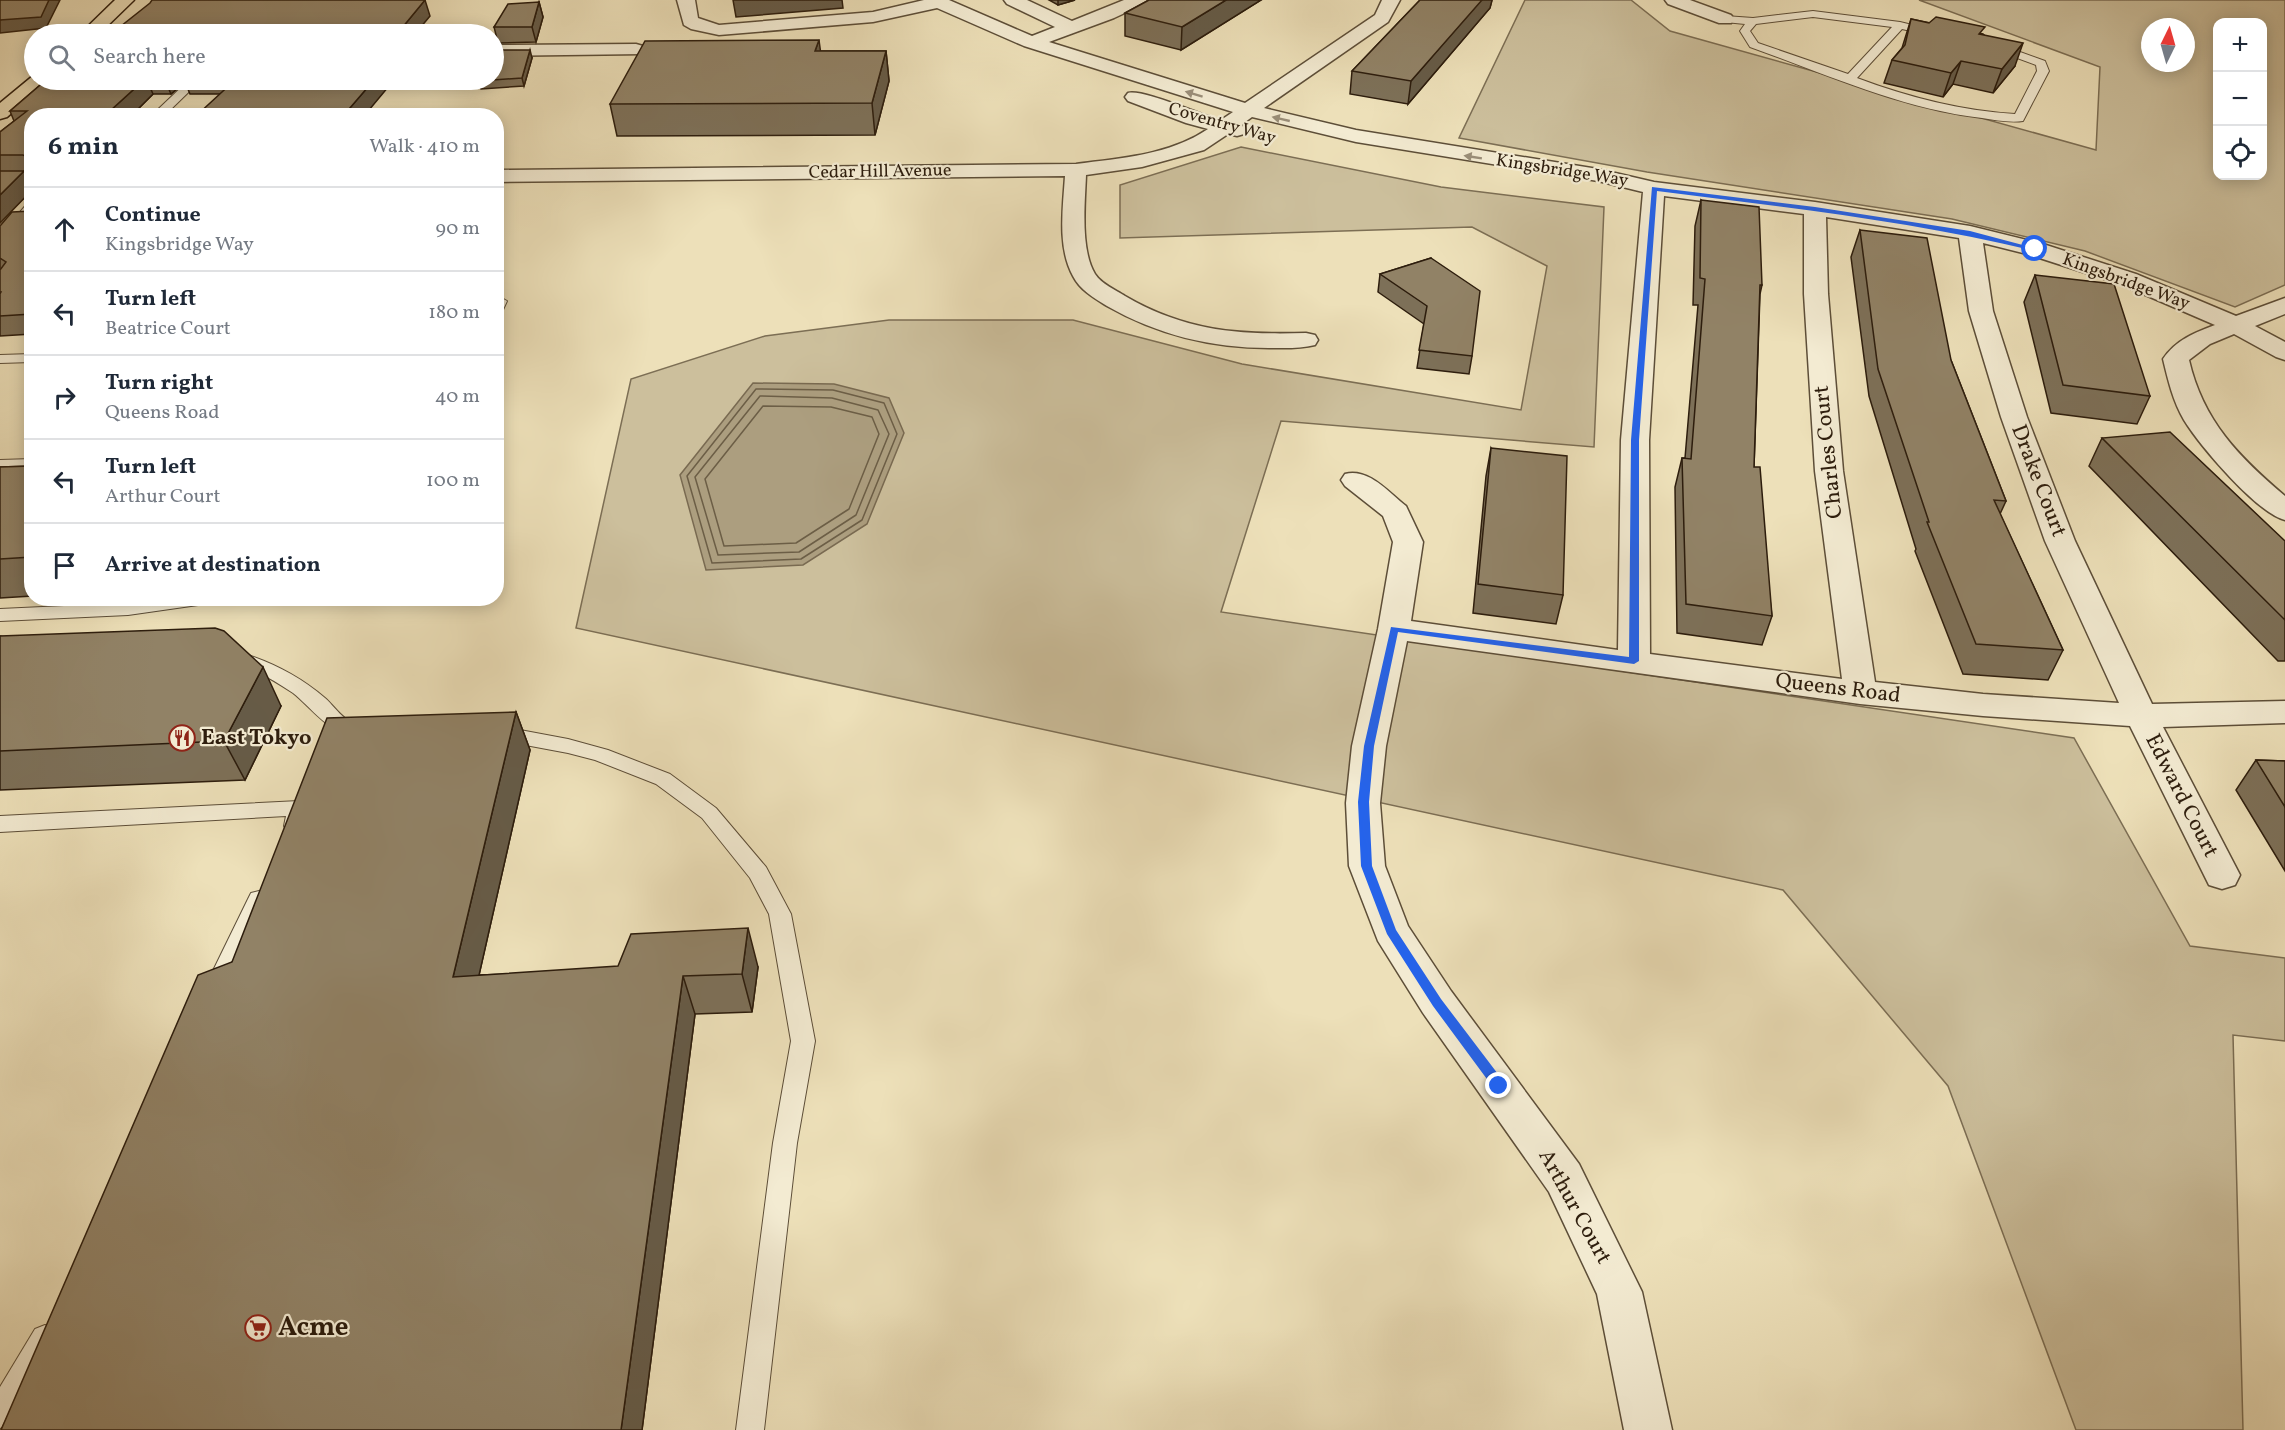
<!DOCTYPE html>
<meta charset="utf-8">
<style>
body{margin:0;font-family:Vollkorn,serif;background:#f6f6f7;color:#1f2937}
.controls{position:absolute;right:18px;top:18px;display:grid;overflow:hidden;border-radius:12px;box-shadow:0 3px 15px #0003}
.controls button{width:54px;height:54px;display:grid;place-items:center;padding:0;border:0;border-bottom:2px solid #e0e1e3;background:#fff;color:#1f2937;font:30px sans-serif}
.compass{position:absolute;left:2141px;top:18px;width:54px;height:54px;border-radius:50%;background:#fff;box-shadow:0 3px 15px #0003;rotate:5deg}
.stop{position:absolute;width:18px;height:18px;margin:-14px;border:4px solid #2563eb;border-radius:50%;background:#fff}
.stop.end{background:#2563eb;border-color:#fff;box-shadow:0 2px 6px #0008}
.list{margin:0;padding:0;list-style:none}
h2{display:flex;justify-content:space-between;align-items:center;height:78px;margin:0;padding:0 24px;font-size:26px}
h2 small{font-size:20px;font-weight:400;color:#747a83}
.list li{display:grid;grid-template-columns:39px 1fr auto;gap:18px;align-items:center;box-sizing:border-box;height:84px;padding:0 24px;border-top:2px solid #e0e1e3}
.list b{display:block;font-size:22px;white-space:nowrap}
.list p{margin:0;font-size:20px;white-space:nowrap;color:#747a83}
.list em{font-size:20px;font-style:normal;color:#747a83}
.icon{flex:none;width:33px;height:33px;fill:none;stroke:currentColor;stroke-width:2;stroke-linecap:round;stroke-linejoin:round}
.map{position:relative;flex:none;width:2285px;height:1430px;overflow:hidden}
.search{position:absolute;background:#fff;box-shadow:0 3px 15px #0003;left:24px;top:24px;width:480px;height:66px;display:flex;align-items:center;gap:15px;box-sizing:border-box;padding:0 21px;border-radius:33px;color:#747a83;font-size:22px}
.panel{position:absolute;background:#fff;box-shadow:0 3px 15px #0003;left:24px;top:108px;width:480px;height:498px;border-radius:24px}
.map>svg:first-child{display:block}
.green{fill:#ccbf9c;stroke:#7c6e54;stroke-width:1.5;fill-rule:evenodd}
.water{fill:#ac9e7f;stroke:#796a51;stroke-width:1.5}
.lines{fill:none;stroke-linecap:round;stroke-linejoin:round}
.shore{stroke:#6c5e46;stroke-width:1.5}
.service-casing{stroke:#5d4e38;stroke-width:2}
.minor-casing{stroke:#5d4e38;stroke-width:3}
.primary-casing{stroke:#2d1d0d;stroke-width:3}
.service{fill:#f3ebd2;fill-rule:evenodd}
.minor{fill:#f3ebd2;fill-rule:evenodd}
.primary{fill:#ede0b9;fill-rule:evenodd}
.wall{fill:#7d7058;stroke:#2d1d0d;stroke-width:1.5}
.shaded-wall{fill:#665b47;stroke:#2d1d0d;stroke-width:1.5}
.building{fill:#918266;stroke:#2d1d0d;stroke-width:1.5}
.oneway{fill:#9a8e79}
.route{fill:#2563eb}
.labels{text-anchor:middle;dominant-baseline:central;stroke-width:4.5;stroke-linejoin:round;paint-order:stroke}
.far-street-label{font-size:18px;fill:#2d1d0d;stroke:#f3ebd2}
.street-label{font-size:22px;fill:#2d1d0d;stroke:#f3ebd2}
.poi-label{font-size:22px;font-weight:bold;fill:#2d1d0d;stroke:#f3ebd2;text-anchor:start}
.near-poi-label{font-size:27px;font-weight:bold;fill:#2d1d0d;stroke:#f3ebd2;text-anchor:start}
</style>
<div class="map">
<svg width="2285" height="1430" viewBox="0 0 2285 1430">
<rect width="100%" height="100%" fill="#ede0b9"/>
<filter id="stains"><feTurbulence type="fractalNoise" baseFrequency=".00333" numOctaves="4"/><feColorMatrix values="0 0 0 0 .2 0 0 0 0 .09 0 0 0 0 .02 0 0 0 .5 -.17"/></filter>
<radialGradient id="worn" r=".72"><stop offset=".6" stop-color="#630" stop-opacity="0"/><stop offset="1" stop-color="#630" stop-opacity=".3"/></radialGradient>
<!-- green -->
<g class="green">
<path d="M 1525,0 L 1631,0 L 1670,31 L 2096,150 L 2100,67 L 1919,0 L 2285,0 L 2285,285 L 2235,307 L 2085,251 L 1952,219 L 1647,172 L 1459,138 ZM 2218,22 L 2262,22 L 2262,176 L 2218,176 ZM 2150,27 L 2186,27 L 2186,63 L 2150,63 Z"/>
<polygon points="1241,147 1441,187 1604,207 1594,447 1281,421 1221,612 2074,738 2190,946 2285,958 2285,1041 2233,1035 2243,1430 2076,1430 1948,1086 1783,890 576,628 631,379 765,336 889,320 1073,320 1242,364 1521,410 1547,266 1472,227 1120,238 1120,185"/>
</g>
<!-- water -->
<polygon class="water" points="753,383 834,384 889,398 904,433 867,524 803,565 706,570 680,475"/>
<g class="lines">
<!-- shore -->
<g class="shore">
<polygon points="756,389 833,390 884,403 897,434 862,520 801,559 712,563 687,476"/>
<polygon points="760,396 832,398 878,410 889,434 856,515 799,552 718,555 695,477"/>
<polygon points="763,406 831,407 872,417 879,434 849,509 796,543 724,546 705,479"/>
</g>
<!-- service casing -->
<g class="service-casing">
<g id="service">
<path d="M 1813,11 L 1900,22 L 1937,31 L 1938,33 L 1933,36 L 1902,29 L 1857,78 C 1908,97 1961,111 2015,114 L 2037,71 L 2036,65 L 1990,48 L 1990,44 L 1998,44 L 2045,61 L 2049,71 L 2023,121 C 2010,123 1995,120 1982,118 C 1902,109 1826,74 1750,47 L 1740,31 L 1745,24 L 1725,22 L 1720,19 L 1725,16 L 1753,18 ZM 1813,17 L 1892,27 L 1848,74 L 1758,43 L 1750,31 L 1756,24 Z"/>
<polygon points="189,80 201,80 164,116 151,116"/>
<polygon points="32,203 32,216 5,246 0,247 0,235 27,204"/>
<polygon points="500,297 507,301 501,314 496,315 496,298"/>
<polygon points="32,354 32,362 0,363 0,355"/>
<polygon points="32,459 32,469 0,470 0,460"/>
<polygon points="161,598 214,598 211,602 205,604 128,615 0,621 0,609 128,603"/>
<path d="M 238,652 C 270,661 299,676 325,698 C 332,704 337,712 345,718 C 351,723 360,723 364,730 L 361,735 C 336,742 311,707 293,693 C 278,683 262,673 244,666 C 238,664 232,664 229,658 L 231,654 Z"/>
<polygon points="499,730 520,730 568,739 608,750 670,774 716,808 766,867 791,914 815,1041 797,1143 764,1430 736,1430 773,1143 791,1041 769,914 750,878 702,818 656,784 595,760 568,753 520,744 492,742 489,737 492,732"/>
<polygon points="299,801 306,803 309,808 301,831 294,834 287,831 284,826 286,816 0,832 0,816"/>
<polygon points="259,891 267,893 270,899 228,985 225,992 217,994 209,992 206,985 248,899 251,893"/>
<polygon points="45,1325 55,1329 59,1338 55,1347 10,1424 0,1428 0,1387 35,1329"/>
</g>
</g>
<!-- minor casing -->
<g class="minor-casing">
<g id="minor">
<path d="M 677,0 L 695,0 L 698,18 L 719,25 L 873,12 L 924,0 L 949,0 L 1032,36 L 1055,27 L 1007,4 L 1004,0 L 1027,0 L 1072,21 L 1124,0 L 1147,0 L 1144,4 L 1114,18 L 1049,42 L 1245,103 L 1375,15 L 1382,0 L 1400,0 L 1388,22 L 1264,108 L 1356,130 L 1598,169 L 1654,182 L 1815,202 L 1970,226 L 2043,244 L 2136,274 L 2236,316 L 2285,298 L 2285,314 L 2255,326 L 2285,342 L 2285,360 L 2276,357 L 2234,334 L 2210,344 L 2189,360 C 2203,421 2239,457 2285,496 L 2285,520 C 2257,513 2200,446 2184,420 C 2173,401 2168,380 2163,359 C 2176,340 2194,333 2215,325 L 2120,284 L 2027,254 L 1983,243 L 1993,311 L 2027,417 L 2075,541 L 2152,704 L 2285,701 L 2285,723 L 2163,727 L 2240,875 L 2235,885 L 2222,889 L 2209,885 L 2130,726 L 1983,716 L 1860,704 L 1407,641 L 1386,746 L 1380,803 L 1385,866 L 1408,926 L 1451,991 L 1579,1164 L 1642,1292 L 1672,1430 L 1624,1430 L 1597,1294 L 1549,1192 L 1423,1013 L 1378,941 L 1349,866 L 1346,803 L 1352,746 L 1378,629 L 1393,542 L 1383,516 L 1345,486 L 1341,480 L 1345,474 C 1369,468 1388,492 1406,506 L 1423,542 L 1411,621 L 1618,650 L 1621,440 L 1643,192 L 1598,181 L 1356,142 L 1252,117 L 1241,125 L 1247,130 L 1244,134 L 1237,136 L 1228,134 L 1204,150 L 1142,167 L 1086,175 C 1085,203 1080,249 1095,274 C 1101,284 1116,290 1125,296 C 1185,331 1238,335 1306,333 L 1315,335 L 1318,340 L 1315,345 C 1300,349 1284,348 1269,348 C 1211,348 1158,335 1107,306 C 1094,298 1080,290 1073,276 C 1057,247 1063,208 1065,176 L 496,182 L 496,170 L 1076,164 C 1121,158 1170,155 1208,129 L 1186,123 L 1128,101 L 1125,97 L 1128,93 C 1144,89 1200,115 1221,120 L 1233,112 L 1024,46 L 937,8 L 873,22 L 719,35 L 691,29 L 684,25 ZM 1664,196 L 1804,214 L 1804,294 L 1815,471 L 1842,679 L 1650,654 L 1649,440 ZM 1826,217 L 1959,238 L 1969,311 L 2001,417 L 2045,541 L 2119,703 L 1983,694 L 1875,682 L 1843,471 L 1828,294 Z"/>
<polygon points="1665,0 1690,0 1731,15 1734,19 1731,23 1719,23 1668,4"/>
<polygon points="636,44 643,46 645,50 643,54 494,56 494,45"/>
<rect x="0" y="175" width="32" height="12"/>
</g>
</g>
<!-- primary casing -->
<g class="primary-casing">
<g id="primary">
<polygon points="115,0 134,0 99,34 80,34"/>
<polygon points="34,75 34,80 49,80 7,117 0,119 0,103"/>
</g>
</g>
<!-- service -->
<use href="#service" class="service"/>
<!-- minor -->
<use href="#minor" class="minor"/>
<!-- primary -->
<use href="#primary" class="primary"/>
</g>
<!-- wall -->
<g class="wall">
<polygon points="1049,0 1075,0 1058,5"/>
<polygon points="1149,0 1261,0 1181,50 1125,36 1125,13"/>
<polygon points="1420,0 1492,0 1490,8 1408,104 1350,94 1352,71"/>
<polygon points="539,2 543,17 536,42 498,43 494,27"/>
<polygon points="1911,19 1983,34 2015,66 1993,93 1953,84 1943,97 1884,83 1892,60 1902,48"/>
<polygon points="820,51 886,51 889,81 875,135 617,136 610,104"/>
<polygon points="532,58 524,86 481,89 479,81"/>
<polygon points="46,80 394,80 219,94 190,94 185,82 171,94 153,94 131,116 32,116 32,183 27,173 25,173 32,186 32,190 0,223 0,132 14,121 10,111"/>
<polygon points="1701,200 1762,285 1760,294 1754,467 1772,616 1762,645 1677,633 1675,487 1682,458 1685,458 1698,305 1693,305 1695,226"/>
<polygon points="32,211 32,334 0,336 0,226"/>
<polygon points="1860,230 1951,360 2006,501 2000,514 2063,650 2048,680 1963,674 1915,551 1916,549 1869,396 1851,257"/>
<polygon points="1431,258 1472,356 1469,374 1417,368 1424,324 1378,292 1380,274"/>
<polygon points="2035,275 2150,396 2137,424 2051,413 2024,302"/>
<polygon points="2102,438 2285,541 2285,661 2278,661 2089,466"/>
<polygon points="1491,448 1563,595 1556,624 1473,613 1486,476"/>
<polygon points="32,466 32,596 0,598 0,467"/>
<polygon points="0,636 281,706 245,780 0,790"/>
<polygon points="516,712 530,750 479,975 758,967 752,1012 695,1014 642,1430 1,1430 232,962"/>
<polygon points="2256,760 2285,761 2285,871 2236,790"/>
</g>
<!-- shaded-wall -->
<g class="shaded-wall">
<polygon points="49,0 60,0 46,28 0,33 0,20"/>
<polygon points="425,0 430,16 415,34 397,34"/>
<polygon points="733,0 842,0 843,8 736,17"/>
<polygon points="1058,0 1075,0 1058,5"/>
<polygon points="1226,0 1261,0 1181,50 1182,27"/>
<polygon points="1481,0 1492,0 1490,8 1408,104 1411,81"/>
<polygon points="539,2 543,17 536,42 532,27"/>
<polygon points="819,40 823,70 815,51"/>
<polygon points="2023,43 2015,66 1993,93 2002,69"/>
<polygon points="530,50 532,58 524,86 522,78"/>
<polygon points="886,51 889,81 875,135 872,103"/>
<polygon points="1961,61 1953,84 1943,97 1951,73"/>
<polygon points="144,80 147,80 153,94 131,116 113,116 111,110"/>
<polygon points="165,80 184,80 185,82 171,94"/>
<polygon points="374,80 394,80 364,116 343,116"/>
<polygon points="103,110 106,116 97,116"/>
<polygon points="32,163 32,183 25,170"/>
<polygon points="24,171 32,186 32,190 0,223 0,195"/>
<polygon points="263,667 281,706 245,780 224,741"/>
<polygon points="516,712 530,750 470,1015 453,977"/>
<polygon points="748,928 758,967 752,1012 742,974"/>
<polygon points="683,976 695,1014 642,1430 621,1430"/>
</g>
<!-- building -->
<g class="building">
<polygon points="0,0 49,0 41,17 0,20"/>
<polygon points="152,0 425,0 397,34 111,34 150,3"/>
<polygon points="1149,0 1226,0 1182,27 1125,13"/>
<polygon points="1420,0 1482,0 1411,81 1352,71"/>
<polygon points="539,2 532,27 494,27 508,4"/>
<polygon points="1936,17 1985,27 1979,34 2023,43 2002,69 1961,61 1951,73 1892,60 1905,45 1911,19 1929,23"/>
<polygon points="819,40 815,51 886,51 872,103 610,104 645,41"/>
<polygon points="494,50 530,50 522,78 479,81 479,80 494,80"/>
<polygon points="46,80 144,80 111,110 103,110 97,116 32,116 32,163 25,170 26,157 23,155 0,155 0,132 27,111 10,111"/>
<polygon points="235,80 374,80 343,116 196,116"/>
<polygon points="0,171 24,171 0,195"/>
<polygon points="1701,200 1759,207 1762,285 1760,285 1754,467 1760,467 1772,616 1686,604 1682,458 1691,459 1705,279 1700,278"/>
<polygon points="32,211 32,314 0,316 0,294 1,292 0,292 0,270 6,262 0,258 0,226 12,212"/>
<polygon points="1860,230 1927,238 1951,360 2006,501 1994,500 2063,650 1976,644 1927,522 1929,522 1878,369"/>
<polygon points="1431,258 1480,291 1472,356 1419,350 1427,306 1380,274"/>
<polygon points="2035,275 2114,284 2150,396 2063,385"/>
<polygon points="2170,432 2285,541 2285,620 2102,438"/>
<polygon points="1491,448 1567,456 1563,595 1478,584"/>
<polygon points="32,466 32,557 0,559 0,467"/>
<polygon points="215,628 224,631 263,667 224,741 0,751 0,636"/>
<polygon points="516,712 453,977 618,966 631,934 748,928 742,974 683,976 621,1430 1,1430 198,975 232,962 327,718"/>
<polygon points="2256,760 2285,761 2285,807"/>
</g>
<!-- one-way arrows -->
<defs><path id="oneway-solid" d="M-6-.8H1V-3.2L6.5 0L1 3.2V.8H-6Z" transform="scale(1.5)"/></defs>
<g class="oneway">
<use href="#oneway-solid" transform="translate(1194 94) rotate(-163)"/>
<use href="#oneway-solid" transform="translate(1281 119) rotate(-167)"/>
<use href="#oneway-solid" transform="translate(1473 157) rotate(-171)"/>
</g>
<!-- route -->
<path class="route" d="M 1652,187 L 1815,207 L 1970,231 L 2038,249 L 2035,251 C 1911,221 1784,207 1657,191 L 1639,440 L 1639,661 L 1634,664 L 1398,632 L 1374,746 L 1369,802 L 1372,866 L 1396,930 L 1441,999 L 1504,1082 L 1504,1090 L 1495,1090 L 1433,1006 L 1387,934 L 1361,866 L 1358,802 L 1364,746 L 1391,627 L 1629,657 L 1631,440 Z"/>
<!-- icons -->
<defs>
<g id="restaurant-ring" transform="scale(1.35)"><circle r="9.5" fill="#f3ebd2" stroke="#8f2418" stroke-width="1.5"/><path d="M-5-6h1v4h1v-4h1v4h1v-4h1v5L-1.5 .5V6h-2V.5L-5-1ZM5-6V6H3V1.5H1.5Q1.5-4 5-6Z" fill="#8f2418"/></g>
<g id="supermarket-ring" transform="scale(1.35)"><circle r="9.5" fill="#f3ebd2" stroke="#8f2418" stroke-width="1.5"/><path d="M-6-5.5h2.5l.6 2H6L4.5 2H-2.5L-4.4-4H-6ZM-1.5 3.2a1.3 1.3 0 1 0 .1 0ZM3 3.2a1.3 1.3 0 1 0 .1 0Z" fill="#8f2418"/></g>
</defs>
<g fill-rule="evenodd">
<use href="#restaurant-ring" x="182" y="738"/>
<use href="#supermarket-ring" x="258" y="1328"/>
</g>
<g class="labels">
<!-- far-street labels -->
<g class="far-street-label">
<text transform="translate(1222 124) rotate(16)">Coventry Way</text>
<text transform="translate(1562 171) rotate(9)">Kingsbridge Way</text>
<text transform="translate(880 172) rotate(-1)">Cedar Hill Avenue</text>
<text transform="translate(2126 282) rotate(20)">Kingsbridge Way</text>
</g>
<!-- street labels -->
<g class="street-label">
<text transform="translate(1829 452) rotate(-96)">Charles Court</text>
<text transform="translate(2038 481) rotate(69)">Drake Court</text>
<text transform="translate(1838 689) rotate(7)">Queens Road</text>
<text transform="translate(2181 796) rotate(63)">Edward Court</text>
<text transform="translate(1574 1207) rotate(61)">Arthur Court</text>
</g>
<!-- poi labels -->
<g class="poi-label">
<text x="201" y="738">East Tokyo</text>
</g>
<!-- near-poi labels -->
<g class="near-poi-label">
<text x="278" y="1328">Acme</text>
</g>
</g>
<rect width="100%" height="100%" filter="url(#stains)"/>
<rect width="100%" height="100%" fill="url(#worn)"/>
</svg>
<div class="controls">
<button>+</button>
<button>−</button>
<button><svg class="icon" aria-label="locate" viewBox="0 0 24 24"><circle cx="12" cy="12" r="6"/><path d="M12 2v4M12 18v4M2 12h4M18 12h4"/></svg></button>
</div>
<svg class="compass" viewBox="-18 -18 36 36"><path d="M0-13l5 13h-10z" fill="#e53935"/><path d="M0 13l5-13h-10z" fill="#747a83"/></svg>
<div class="stop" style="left:2035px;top:249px"></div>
<div class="stop end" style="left:1499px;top:1086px"></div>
<div class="search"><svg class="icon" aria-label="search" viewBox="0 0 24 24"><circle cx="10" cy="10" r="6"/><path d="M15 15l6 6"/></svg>Search here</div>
<section class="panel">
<h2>6 min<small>Walk · 410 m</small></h2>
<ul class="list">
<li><svg class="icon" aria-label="ahead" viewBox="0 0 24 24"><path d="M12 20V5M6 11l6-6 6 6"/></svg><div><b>Continue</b><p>Kingsbridge Way</p></div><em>90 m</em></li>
<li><svg class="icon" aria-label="left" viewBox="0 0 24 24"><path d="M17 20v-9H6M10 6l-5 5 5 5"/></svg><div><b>Turn left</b><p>Beatrice Court</p></div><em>180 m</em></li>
<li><svg class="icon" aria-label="right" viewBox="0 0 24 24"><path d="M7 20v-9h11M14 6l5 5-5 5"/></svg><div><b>Turn right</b><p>Queens Road</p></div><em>40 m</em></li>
<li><svg class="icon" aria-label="left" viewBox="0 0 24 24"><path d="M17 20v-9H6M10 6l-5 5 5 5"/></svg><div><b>Turn left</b><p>Arthur Court</p></div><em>100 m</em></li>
<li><svg class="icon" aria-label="arrive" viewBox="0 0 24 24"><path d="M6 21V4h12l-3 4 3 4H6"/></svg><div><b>Arrive at destination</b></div></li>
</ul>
</section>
</div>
